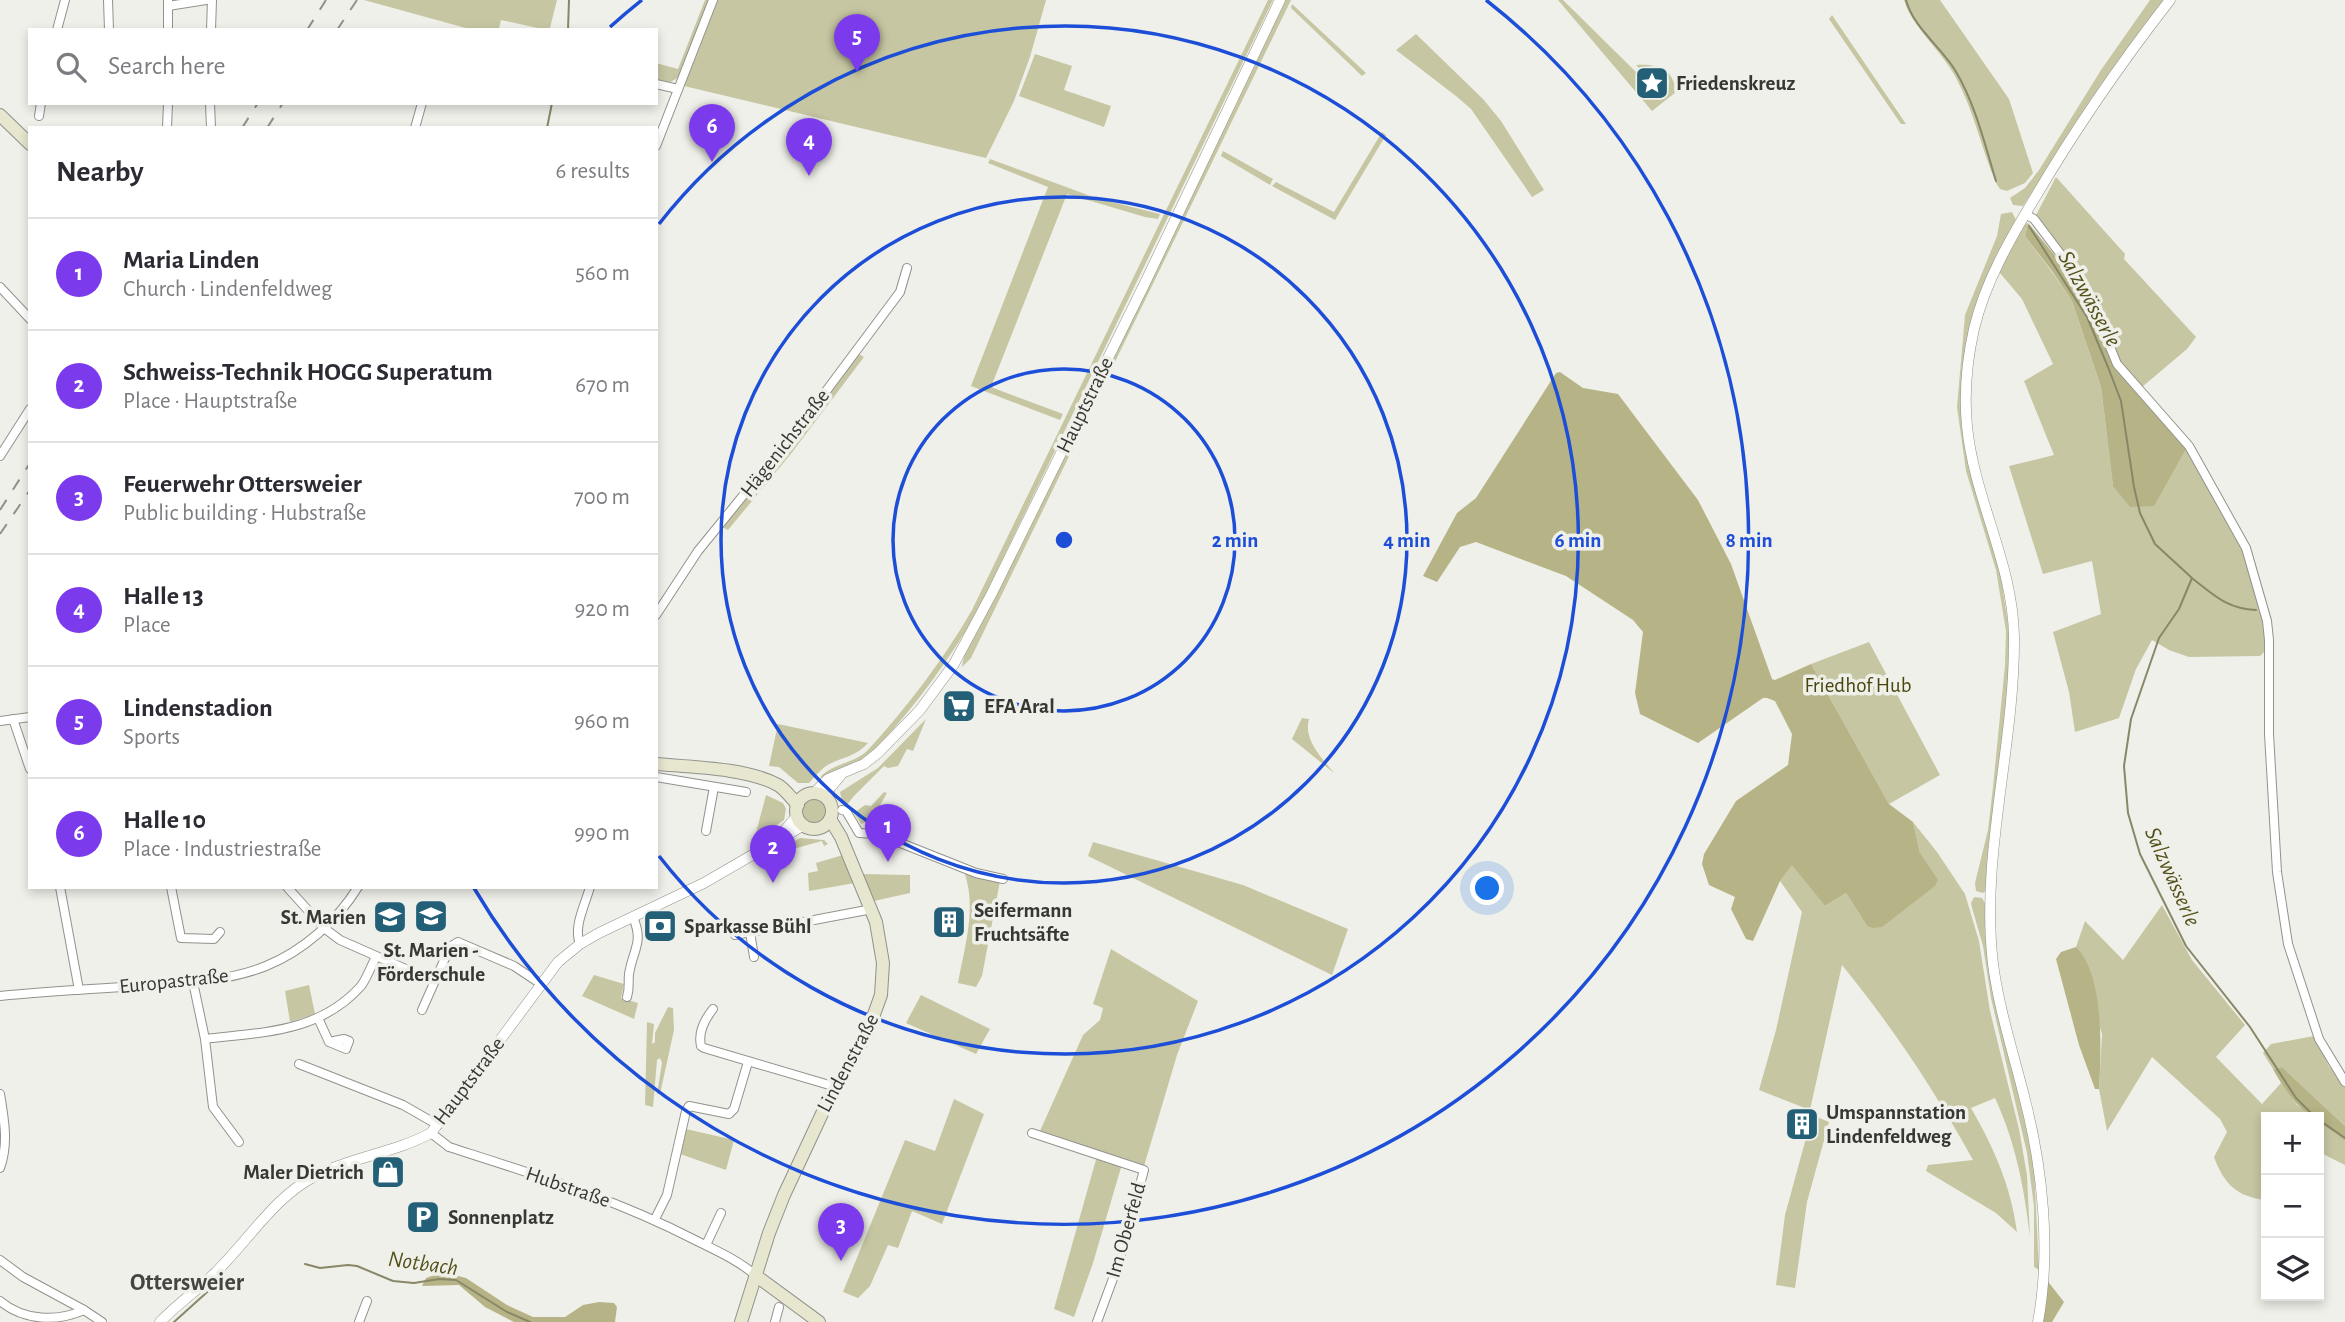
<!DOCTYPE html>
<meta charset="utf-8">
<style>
body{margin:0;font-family:"Alegreya Sans",sans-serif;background:#f2f2f3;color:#2b2b33}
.controls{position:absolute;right:21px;bottom:21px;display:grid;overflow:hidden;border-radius:0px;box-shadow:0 4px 10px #0003}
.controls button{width:63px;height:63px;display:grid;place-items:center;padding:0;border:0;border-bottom:2px solid #e1e1e2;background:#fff;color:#2b2b33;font:35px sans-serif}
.you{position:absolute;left:1488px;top:889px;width:24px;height:24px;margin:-18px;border:5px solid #fff;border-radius:50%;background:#1a73e8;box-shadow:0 0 0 10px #1a73e833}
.badge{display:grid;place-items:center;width:46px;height:46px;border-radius:50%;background:#7c3aed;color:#fff;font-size:23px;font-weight:700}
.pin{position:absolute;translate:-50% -58px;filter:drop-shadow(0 2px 4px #0008)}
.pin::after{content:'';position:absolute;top:37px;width:24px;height:21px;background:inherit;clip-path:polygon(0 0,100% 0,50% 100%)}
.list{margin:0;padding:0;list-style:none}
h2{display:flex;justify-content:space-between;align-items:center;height:91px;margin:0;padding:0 28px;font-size:30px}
h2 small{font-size:23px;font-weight:400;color:#7c7c81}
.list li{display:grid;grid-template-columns:46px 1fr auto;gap:21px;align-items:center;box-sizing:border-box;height:112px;padding:0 28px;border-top:2px solid #e1e1e2}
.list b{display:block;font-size:26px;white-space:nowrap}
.list p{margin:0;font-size:23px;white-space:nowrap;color:#7c7c81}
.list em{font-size:23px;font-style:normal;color:#7c7c81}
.icon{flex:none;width:38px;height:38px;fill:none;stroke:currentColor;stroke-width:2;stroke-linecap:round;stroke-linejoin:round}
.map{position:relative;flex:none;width:2345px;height:1322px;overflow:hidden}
.search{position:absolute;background:#fff;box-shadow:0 4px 10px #0003;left:28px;top:28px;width:630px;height:77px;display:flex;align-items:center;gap:18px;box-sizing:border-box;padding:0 24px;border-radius:0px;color:#7c7c81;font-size:26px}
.panel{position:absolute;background:#fff;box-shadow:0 4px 10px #0003;left:28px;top:126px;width:630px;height:763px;border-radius:0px}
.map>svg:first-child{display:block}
.green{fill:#c7c6a3}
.forest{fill:#b6b486}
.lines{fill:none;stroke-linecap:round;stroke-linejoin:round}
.stream{stroke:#888767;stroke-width:2}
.minor-casing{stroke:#92928d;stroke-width:10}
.tertiary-casing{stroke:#92928d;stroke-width:11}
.secondary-casing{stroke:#92928d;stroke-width:14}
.minor{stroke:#fff;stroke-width:8}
.tertiary{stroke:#fff;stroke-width:10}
.secondary{stroke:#e7e6cf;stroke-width:12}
.rail{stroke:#90908c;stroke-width:2;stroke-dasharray:12 12;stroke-linecap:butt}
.ring{fill:none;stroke:#1d4ed8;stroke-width:3.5}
.labels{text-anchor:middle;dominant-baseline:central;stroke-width:7;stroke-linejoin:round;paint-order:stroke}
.poi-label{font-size:21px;font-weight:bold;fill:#373735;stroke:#f0f0ea;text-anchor:start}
.street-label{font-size:21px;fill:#373735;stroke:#f0f0ea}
.park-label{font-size:21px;fill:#49460d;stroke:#f0f0ea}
.water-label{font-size:23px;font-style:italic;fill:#54511b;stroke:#f0f0ea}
.quarter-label{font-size:24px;font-weight:bold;fill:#444440;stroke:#f0f0ea}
.centre{fill:#1d4ed8;stroke:#f0f0ea;stroke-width:3.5}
.ring-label{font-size:21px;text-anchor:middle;font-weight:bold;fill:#1d4ed8;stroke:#f0f0ea;stroke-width:7;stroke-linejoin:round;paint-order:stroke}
</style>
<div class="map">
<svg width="2345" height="1322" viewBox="0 0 2345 1322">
<rect width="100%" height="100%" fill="#f0f0ea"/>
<!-- green -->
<g class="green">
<polygon points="364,0 557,0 550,28 547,30 501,20 499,29 502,30 473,30"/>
<polygon points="705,0 710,0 678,78 670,82 656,79 656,63 678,69"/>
<polygon points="718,0 1046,0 1030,57 1014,101 986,158 684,86"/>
<path d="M 1268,0 L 1273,0 L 977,612 C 946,665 913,709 871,754 L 861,761 L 822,781 L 821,776 C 835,763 854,763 867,751 C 907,707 942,662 972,610 Z"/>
<polygon points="1285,0 1291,0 971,658 962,667 964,656 1192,195"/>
<path d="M 1558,0 L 1563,0 L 1638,74 L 1636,82 C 1643,118 1686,88 1662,70 C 1655,64 1648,66 1642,71 L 1636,65 C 1658,64 1673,68 1676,92 L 1652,111 Z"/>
<path d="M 1904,0 L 1940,0 L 2009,99 L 2033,173 L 2025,183 L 2007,191 L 2000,189 L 1996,183 C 1981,148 1974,110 1955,76 C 1941,50 1912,27 1904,0 Z"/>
<polygon points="2165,0 2107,76 2023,206 2013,205 2010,198 2025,188 2039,170 2101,70 2150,0"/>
<polygon points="1292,4 1366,73 1362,76 1291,8"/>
<polygon points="1832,15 1906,124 1901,124 1829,19"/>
<polygon points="1416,34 1483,99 1501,121 1544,190 1532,197 1471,109 1456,96 1396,50"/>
<polygon points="1035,54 1072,66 1064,90 1111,106 1104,127 1019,96"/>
<polygon points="1382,132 1386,135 1335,220 1272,186 1276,182 1334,212"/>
<polygon points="1223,151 1273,179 1270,185 1221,156"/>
<polygon points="990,159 1096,198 1160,214 1158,219 1145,217 1067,194 991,387 1063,414 1060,420 971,386 1048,187 988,163"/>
<polygon points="2056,177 2125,254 2124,259 2196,337 2187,349 2142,387 2120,364 2110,343 2035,217"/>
<polygon points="2012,212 2016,220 2000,251 1962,390 1999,564 2009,631 2008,688 1987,890 1983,893 1976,891 1975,883 1988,830 1993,787 2005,665 2006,631 1996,570 1966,471 1957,407 1965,315 1997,236 2001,214"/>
<polygon points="2028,223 2025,236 2052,272 2072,301 2101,387 2113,486 2187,447 2243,549 2259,601 2267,641 2265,651 2260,656 2189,657 2169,650 2152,640 2136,669 2119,718 2075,732 2069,692 2053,632 2101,614 2092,561 2043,574 2009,466 2054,455 2024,381 2053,364 2022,299 1999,272 2023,225"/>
<polygon points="857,353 864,357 790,455 728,530 722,527 780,458"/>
<polygon points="1869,642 1940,775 1889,804 1811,664"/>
<path d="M 1302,718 L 1309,719 C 1303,740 1322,758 1334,773 L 1292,739 Z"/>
<polygon points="926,719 913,751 907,749 898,766 888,768 884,766 853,797 847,805 843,805 840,792 878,768"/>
<path d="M 778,724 L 868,743 C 856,757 841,757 826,766 C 819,771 815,777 809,783 L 798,783 L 779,767 L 769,766 Z"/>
<path d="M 884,792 L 887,793 C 881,803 873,821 861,824 L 854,813 L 865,805 L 871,806 Z"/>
<polygon points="766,795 783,803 786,809 784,820 754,840"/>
<circle cx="814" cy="812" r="14"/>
<path d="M 1913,822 L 1937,852 L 1965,894 L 1979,941 L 1990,1011 L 2019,1129 L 2027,1175 L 2030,1237 C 2024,1187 2016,1144 1995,1098 L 1971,1108 C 1994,1148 2011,1186 2017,1232 L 1996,1213 L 1926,1171 L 1928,1165 L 1973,1160 C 1933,1088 1894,1029 1842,965 L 1810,1110 L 1759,1090 L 1776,1030 L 1802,912 L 1780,881 L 1792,864 L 1825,906 L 1846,893 L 1867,926 L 1920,853 Z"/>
<polygon points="800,838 824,840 828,844 824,846 822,841 775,854 775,859 762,861"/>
<polygon points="1093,842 1243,885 1348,929 1332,975 1088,856"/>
<polygon points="843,855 855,883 809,891 808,873 818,871 816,863"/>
<path d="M 964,871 L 1000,881 L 982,976 L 976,987 L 958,983 C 965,945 977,908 964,871 Z"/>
<polygon points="862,874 910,875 910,893 874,901"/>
<polygon points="1974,897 1982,898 1986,905 2034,1166 2039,1270 2034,1267 2034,1206 2027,1153 1991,998 1983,946 1972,908 1971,903"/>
<path d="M 2162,905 L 2192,960 L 2245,1025 L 2216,1057 L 2262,1104 L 2281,1083 L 2297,1105 L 2313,1117 L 2266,1117 L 2266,1200 C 2237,1197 2224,1184 2214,1157 L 2227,1132 L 2220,1119 L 2152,1057 L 2107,1131 L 2099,1089 L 2102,1034 L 2076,947 L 2085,921 L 2123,960 Z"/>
<polygon points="1111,949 1198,1001 1177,1055 1144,1166 1040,1131 1083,1035 1100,1020 1103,1008 1093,1004"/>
<polygon points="594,975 624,984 621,998 638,1003 634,1019 582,996"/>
<polygon points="309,985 315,1014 290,1022 285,991"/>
<polygon points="921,995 990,1029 976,1054 906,1023"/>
<polygon points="668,1007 673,1008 674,1030 660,1094 657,1094 662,1063 660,1058 657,1060 653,1107 645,1105 647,1022 654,1024 652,1044 655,1042 655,1033"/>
<polygon points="2314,1036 2329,1066 2345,1086 2345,1126 2282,1067 2273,1069 2263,1053 2271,1044"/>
<polygon points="954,1099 984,1114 942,1224 912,1211 898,1248 888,1245 870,1286 858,1298 843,1292 905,1140 935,1151"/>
<polygon points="1798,1109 1829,1122 1807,1202 1795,1288 1776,1285 1785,1215 1806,1138 1790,1130"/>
<polygon points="2319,1122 2345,1141 2345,1165 2319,1152"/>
<polygon points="686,1129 734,1140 726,1170 680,1154"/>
<polygon points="1097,1156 1122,1164 1093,1263 1074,1317 1054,1309"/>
</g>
<!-- forest -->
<g class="forest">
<polygon points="2028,223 2072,276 2088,301 2112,360 2187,447 2154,506 2130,507 2113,486 2101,387 2072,301 2052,271 2025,236"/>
<polygon points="1560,372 1583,388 1618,394 1698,500 1731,564 1772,679 1775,680 1811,664 1889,804 1913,822 1920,853 1938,880 1935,886 1882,927 1873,928 1867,926 1846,893 1825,906 1792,865 1780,881 1753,941 1746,939 1731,909 1735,897 1709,885 1702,864 1704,854 1736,801 1788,765 1792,734 1775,701 1767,698 1763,698 1698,743 1640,714 1635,693 1643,632 1633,620 1566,576 1476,542 1460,547 1437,582 1423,576 1457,513 1476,498 1556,373"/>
<path d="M 2076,947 C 2105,976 2101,1052 2099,1089 L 2095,1089 L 2079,1045 L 2056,959 L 2061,952 Z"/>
<path d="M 2282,1067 L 2345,1126 L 2345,1141 L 2319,1122 L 2319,1117 C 2301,1117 2281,1084 2273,1069 Z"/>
<polygon points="443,1272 466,1278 507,1305 533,1317 565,1317 583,1305 599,1302 614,1303 617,1307 615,1322 514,1322 485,1307 459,1285 422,1286 426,1278"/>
<polygon points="2046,1279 2064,1302 2052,1322 2042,1322"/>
</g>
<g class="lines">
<!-- stream -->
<g class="stream">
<path d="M 1906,0 C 1913,27 1941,47 1955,70 C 1975,103 1985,145 1996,181"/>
<polyline points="568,30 569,0"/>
<polyline points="547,128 552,103"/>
<polyline points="2029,226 2087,317 2108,367 2121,401 2134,487 2140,513 2155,544 2192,578 2179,609 2159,638 2131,719 2124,766 2128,813 2140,854 2186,946 2250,1027 2296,1098 2315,1117"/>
<path d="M 2193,579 C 2214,595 2227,609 2256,610"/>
<polyline points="2319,1120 2345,1138"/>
<polyline points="305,1264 320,1268 348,1265 357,1266 393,1281 414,1283 439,1279 456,1280 507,1312 530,1322"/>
<polyline points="174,1322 215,1285"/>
</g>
<!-- minor casing -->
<g class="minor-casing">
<g id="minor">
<polyline points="108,0 109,30"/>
<polyline points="168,6 206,0"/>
<polyline points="57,30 65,0"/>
<polyline points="168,30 168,0"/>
<polyline points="211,30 212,0"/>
<polyline points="656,84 678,89"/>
<polyline points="210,103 211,128"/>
<polyline points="39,116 41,103"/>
<polyline points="167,128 168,103"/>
<polyline points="415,128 422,103"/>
<polyline points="656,146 713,0"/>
<polyline points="2025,214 2034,219 2068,264 2090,298 2117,364 2189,446 2246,548 2267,621 2269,640 2269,734 2277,872 2288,944 2319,1039 2345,1082"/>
<polyline points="0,287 30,319"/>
<polyline points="0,456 30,409"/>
<polyline points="656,615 698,551 806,418 900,292 907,268"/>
<polyline points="13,719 30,769"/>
<polyline points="0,721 30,717"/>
<polyline points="656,777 746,792"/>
<polyline points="842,810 846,811 859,833 878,834 976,873 1003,879"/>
<polyline points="706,831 714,787"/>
<polyline points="60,887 79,990"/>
<polyline points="171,887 181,938 214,939 220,932"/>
<polyline points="287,887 324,928 340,940 408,970"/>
<polyline points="750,932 754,957"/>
<polyline points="735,935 872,909"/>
<path d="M 580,944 C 573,927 585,905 590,887"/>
<polyline points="193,982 205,1039 213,1107 239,1142"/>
<path d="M 0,996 C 46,991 93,989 139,986 C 181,983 226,982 266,966 C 303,951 337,921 358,887"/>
<path d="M 627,997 C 630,987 628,983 629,974 C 633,949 644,943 633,917"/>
<path d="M 713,1009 C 705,1019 698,1033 701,1046 L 704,1048 L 836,1087"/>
<polyline points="422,1010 450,947 458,942 514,966 541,984"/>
<polyline points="318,1018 329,1042 346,1049 349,1041 344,1039 329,1042"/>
<path d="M 205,1039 C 262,1032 319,1033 361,986 C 367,978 371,966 376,957"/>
<polyline points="299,1064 403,1105 438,1125"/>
<path d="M 0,1094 C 4,1119 9,1143 0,1168"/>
<path d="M 431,1133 L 449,1147 C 533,1174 616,1199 695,1240 C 715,1250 738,1260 755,1275"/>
<polyline points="1032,1133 1144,1170 1118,1265 1097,1322"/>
<polyline points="655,1219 667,1195 686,1111 689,1106 729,1114 734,1109 748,1062"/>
<polyline points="706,1245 721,1213"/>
<polyline points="0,1260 23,1277 84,1310 102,1322"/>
<path d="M 0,1301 C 24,1321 57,1322 84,1310"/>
<polyline points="359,1322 367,1301"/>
<polyline points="775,1322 779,1307"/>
</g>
</g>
<!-- tertiary casing -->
<g class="tertiary-casing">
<g id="tertiary">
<polyline points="814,793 828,779 864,764 878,753 920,710 954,664 992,593 1145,283 1280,0"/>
<polyline points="826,798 830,788 841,775"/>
<polyline points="779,837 797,816"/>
<path d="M 160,1322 C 177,1304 198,1290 216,1272 C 248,1241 274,1197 315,1176 C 352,1157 394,1153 431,1133 L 558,962 L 580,944 L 599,933 L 704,883 L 804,825"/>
<path d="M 2038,1322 C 2051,1251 2043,1170 2025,1100 C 2014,1055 1999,1010 1993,964 C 1980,855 2015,746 2014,637 C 2013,563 1974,499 1967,426 C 1964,395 1967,360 1974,329 C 1985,282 2011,237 2036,196 C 2076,128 2121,63 2170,0"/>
</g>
</g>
<!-- secondary casing -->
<g class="secondary-casing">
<g id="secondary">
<polyline points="0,115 30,144"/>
<path d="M 656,764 C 691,767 747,768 778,785 C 785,789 792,799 798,805"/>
<circle cx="814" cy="811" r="18"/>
<polyline points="755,1275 819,1322"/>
<polyline points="741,1322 769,1233 784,1195 827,1103 868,1031 881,995 883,963 876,922 841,837 830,819"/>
</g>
</g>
<!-- minor -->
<use href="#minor" class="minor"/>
<!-- tertiary -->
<use href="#tertiary" class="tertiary"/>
<!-- secondary -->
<use href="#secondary" class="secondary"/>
<!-- rail -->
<g class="rail">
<polyline points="307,30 326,0"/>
<polyline points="337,30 357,0"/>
<polyline points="242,128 258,103"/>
<polyline points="267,128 283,103"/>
<polyline points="0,510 30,463"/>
<polyline points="0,534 30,490"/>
</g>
</g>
<!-- distance rings -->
<g class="ring">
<circle cx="1064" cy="540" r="171"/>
<circle cx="1064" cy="540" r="343"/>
<path d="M659 224A514 514 0 1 1 659 856"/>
<path d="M610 27A685 685 0 0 1 642 0M1486 0A685 685 0 1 1 474 888"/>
</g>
<!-- icons -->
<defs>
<g id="sight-square" transform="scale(1.75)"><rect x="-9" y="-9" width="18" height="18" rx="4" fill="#236077" stroke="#f0f0ea"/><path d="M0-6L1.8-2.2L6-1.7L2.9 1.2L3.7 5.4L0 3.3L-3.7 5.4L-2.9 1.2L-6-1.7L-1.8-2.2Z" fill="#fff"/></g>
<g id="supermarket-square" transform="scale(1.75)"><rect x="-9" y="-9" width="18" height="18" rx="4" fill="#236077" stroke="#f0f0ea"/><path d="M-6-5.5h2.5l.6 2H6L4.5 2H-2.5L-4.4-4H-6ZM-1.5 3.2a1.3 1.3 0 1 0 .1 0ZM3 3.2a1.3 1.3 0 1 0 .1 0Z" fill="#fff"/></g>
<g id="school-square" transform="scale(1.75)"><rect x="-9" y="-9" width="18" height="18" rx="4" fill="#236077" stroke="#f0f0ea"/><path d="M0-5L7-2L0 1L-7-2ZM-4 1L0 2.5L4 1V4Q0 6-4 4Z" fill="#fff"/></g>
<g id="building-square" transform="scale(1.75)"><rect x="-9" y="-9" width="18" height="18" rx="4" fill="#236077" stroke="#f0f0ea"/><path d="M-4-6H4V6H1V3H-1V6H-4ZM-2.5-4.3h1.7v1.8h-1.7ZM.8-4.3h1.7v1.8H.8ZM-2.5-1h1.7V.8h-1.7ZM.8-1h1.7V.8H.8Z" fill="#fff"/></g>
<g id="bank-square" transform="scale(1.75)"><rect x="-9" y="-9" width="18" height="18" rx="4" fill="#236077" stroke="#f0f0ea"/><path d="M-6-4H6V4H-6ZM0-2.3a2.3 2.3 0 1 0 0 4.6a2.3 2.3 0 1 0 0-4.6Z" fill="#fff"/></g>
<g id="shop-square" transform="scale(1.75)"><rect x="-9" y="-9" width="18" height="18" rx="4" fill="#236077" stroke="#f0f0ea"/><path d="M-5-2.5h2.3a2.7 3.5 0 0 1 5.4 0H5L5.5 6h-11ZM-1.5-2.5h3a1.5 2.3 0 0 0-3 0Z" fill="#fff"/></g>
<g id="parking-square" transform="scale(1.75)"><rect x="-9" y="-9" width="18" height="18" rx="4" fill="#236077" stroke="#f0f0ea"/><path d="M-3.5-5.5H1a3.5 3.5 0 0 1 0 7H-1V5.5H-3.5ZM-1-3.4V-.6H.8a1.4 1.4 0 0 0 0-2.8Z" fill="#fff"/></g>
</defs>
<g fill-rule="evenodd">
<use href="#sight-square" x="1652" y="83"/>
<use href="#supermarket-square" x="959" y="706"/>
<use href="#school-square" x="431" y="916"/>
<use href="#school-square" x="390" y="917"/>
<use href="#building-square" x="949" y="922"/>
<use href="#bank-square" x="660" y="926"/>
<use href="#building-square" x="1802" y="1124"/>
<use href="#shop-square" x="388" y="1172"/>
<use href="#parking-square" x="423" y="1217"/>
</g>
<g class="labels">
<!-- poi labels -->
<g class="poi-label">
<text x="1676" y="83">Friedenskreuz</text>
<text x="984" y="706">EFA Aral</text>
<text x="974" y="910">Seifermann<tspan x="974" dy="24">Fruchtsäfte</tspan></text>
<text x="366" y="917" text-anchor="end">St. Marien</text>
<text x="684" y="926">Sparkasse Bühl</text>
<text x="431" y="950" text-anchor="middle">St. Marien -<tspan x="431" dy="24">Förderschule</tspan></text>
<text x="1826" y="1112">Umspannstation<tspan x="1826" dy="24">Lindenfeldweg</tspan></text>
<text x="364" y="1172" text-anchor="end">Maler Dietrich</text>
<text x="448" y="1217">Sonnenplatz</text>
</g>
<!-- street labels -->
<g class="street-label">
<text transform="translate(1085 405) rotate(-64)">Hauptstraße</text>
<text transform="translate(785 443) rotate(-52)">Hägenichstraße</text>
<text transform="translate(174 981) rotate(-6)">Europastraße</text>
<text transform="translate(848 1063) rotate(-62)">Lindenstraße</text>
<text transform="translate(469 1081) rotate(-53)">Hauptstraße</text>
<text transform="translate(568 1187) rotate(19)">Hubstraße</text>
<text transform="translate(1126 1230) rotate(-74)">Im Oberfeld</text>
</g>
<!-- park labels -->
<g class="park-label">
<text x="1858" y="685">Friedhof Hub</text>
</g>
<!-- water labels -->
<g class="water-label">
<text transform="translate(2089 299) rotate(61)">Salzwässerle</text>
<text transform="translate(2172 877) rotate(66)">Salzwässerle</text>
<text transform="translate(423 1264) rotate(8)">Notbach</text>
</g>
<!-- quarter labels -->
<g class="quarter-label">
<text x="187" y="1283">Ottersweier</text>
</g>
</g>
<circle cx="1064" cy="540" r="10" class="centre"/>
<g class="ring-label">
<text x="1235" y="547">2 min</text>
<text x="1407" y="547">4 min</text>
<text x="1578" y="547">6 min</text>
<text x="1749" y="547">8 min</text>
</g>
</svg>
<div class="controls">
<button>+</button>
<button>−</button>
<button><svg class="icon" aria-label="layers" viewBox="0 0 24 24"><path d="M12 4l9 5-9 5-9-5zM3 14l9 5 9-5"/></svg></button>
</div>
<div class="you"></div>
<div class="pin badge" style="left:888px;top:862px">1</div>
<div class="pin badge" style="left:773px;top:883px">2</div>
<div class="pin badge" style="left:841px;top:1261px">3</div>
<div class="pin badge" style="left:809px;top:176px">4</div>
<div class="pin badge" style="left:857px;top:72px">5</div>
<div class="pin badge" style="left:712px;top:162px">6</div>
<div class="search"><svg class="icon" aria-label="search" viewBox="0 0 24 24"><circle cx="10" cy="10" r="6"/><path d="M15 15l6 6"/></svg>Search here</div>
<section class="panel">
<h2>Nearby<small>6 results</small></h2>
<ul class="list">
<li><span class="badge">1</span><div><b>Maria Linden</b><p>Church · Lindenfeldweg</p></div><em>560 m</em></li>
<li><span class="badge">2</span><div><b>Schweiss-Technik HOGG Superatum</b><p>Place · Hauptstraße</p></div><em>670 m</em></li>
<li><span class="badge">3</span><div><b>Feuerwehr Ottersweier</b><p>Public building · Hubstraße</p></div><em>700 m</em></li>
<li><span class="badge">4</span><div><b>Halle 13</b><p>Place</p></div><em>920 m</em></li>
<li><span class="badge">5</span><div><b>Lindenstadion</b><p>Sports</p></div><em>960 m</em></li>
<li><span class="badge">6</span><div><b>Halle 10</b><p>Place · Industriestraße</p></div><em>990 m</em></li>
</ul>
</section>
</div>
